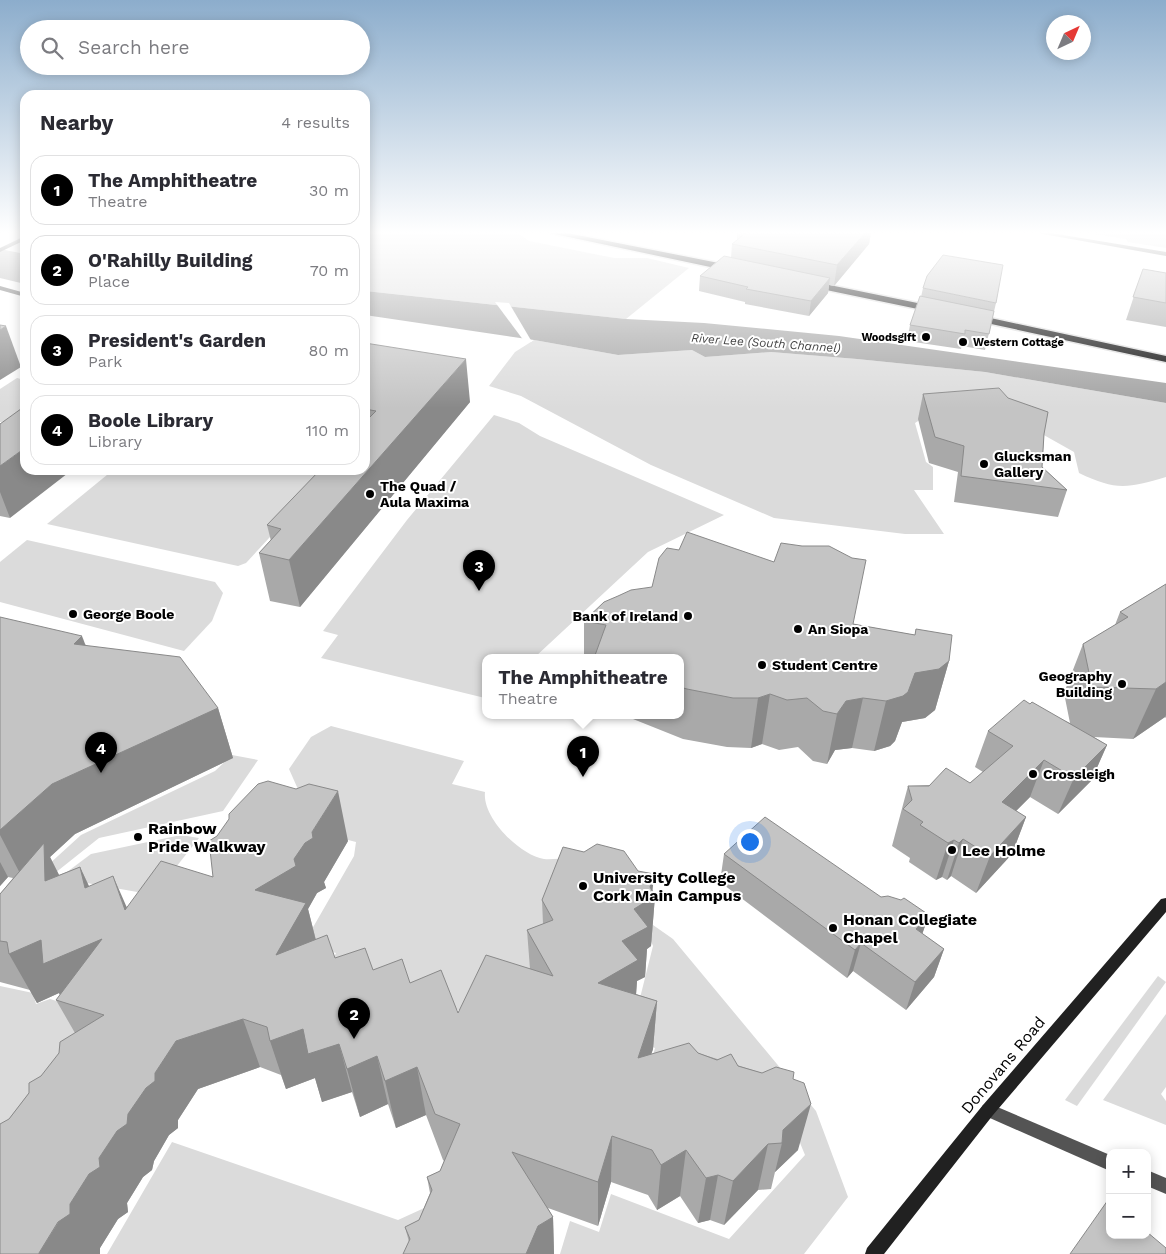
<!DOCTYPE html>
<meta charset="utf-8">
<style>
body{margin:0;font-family:"Work Sans",sans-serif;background:#f2f2f3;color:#2b2b33}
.controls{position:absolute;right:15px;bottom:15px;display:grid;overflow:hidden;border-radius:10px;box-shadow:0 2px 12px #0003}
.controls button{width:45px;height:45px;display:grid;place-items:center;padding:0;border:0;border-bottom:1px solid #e1e1e2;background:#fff;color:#2b2b33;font:25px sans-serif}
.compass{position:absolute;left:1046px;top:15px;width:45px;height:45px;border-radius:50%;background:#fff;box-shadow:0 2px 12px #0003;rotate:44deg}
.you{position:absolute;left:749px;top:841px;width:18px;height:18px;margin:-12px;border:4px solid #fff;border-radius:50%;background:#1a73e8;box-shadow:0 0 0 8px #1a73e833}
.badge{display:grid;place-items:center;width:32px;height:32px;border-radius:50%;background:#000;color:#fff;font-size:16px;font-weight:700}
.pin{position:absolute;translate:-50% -41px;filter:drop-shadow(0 1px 2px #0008)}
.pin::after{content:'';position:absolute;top:26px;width:18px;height:15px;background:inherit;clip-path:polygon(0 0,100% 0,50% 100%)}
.popup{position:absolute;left:482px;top:654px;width:202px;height:65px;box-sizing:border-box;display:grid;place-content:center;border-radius:10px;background:#fff;filter:drop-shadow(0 1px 4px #0005);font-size:16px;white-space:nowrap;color:#7c7c81}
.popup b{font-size:19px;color:#2b2b33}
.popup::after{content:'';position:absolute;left:50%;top:100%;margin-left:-10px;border:10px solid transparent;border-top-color:#fff}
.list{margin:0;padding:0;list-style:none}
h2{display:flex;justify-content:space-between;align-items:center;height:65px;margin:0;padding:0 20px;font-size:21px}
h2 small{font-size:16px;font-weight:400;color:#7c7c81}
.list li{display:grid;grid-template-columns:32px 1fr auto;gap:15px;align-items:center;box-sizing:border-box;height:70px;margin:0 10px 10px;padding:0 10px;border:1px solid #e1e1e2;border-radius:15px}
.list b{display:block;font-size:19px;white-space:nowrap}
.list p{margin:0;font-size:16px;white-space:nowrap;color:#7c7c81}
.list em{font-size:16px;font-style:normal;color:#7c7c81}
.icon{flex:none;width:28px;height:28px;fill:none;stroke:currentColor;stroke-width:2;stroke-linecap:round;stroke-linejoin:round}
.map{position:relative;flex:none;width:1166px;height:1254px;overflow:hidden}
.search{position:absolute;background:#fff;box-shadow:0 2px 12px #0003;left:20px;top:20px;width:350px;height:55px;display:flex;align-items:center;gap:12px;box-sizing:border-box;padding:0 18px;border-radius:28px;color:#7c7c81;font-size:19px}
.panel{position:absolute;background:#fff;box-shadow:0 2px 12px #0003;left:20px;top:90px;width:350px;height:385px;border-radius:15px}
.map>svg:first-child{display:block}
.green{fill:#dbdbdb}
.water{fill:#a2a2a2}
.pier{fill:#fff}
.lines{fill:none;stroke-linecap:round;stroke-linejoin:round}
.highway-casing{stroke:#dbdbdb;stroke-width:3}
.street{fill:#545454;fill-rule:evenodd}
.secondary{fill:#212121;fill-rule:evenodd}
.highway{fill:#000;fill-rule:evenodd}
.wall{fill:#a9a9a9}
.shaded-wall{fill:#898989}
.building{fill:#c4c4c4;stroke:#898989}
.poi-dot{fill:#000;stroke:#fff;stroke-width:2}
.labels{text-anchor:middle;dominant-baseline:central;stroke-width:4;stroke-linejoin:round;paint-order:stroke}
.far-poi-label{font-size:11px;font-weight:bold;fill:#000;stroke:#fff;text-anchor:end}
.far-water-label{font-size:12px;font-style:italic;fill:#434343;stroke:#fff}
.poi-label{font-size:14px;font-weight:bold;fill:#000;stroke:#fff;text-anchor:start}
.near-poi-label{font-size:16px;font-weight:bold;fill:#000;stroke:#fff;text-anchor:start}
.near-street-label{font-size:16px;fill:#000;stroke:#fff}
</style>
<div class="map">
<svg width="1166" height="1254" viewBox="0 0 1166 1254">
<rect width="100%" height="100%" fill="#fff"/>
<!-- green -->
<g class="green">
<polygon points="365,232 506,232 521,235 529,241 614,258 647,258 689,268 626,319 365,291"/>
<polygon points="1081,232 1166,232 1166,248 1128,242 1126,239"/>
<path d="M 534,340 L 618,355 L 692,350 L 705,357 L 771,352 L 857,359 L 985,372 L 1166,403 L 1166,477 C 1128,488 1116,491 1079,473 L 1074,452 L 1042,434 L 926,416 L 915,423 L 926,462 L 933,467 L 933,490 L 914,490 L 944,534 L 905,534 L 774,518 L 651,465 L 521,396 L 489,386 L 515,352 Z"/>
<polygon points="17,378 25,380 25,414 16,420 0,422 0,389"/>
<polygon points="494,415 519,423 540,436 724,515 648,552 535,657 486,658 485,698 321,658 338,635 323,631 407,520"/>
<polygon points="113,470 332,470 246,563 238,566 47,524"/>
<polygon points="27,540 215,582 223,593 212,621 184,651 0,602 0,562"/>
<path d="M 331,726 L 464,761 L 452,784 L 485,792 C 482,818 520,855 544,859 C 551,860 561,858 568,858 L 517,1008 L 474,1015 L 328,969 L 336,953 L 304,943 L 354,856 L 356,842 L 317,832 L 289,769 L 311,737 Z"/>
<polygon points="232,755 258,760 223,811 99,838 45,881 36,876 81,835 215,771"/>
<polygon points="181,835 199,838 154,895 59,878 91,854"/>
<polygon points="653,925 673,939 816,1111 848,1197 804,1254 560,1254 570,1221 599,1232 611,1194 729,1239 805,1155 791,1121 647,1075 655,1048 625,1036 637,1010 653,946 649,936"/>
<polygon points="1158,976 1166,982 1077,1106 1065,1100"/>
<polygon points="0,986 33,993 36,1004 50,999 99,1014 0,1216"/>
<polygon points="1166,1014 1166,1087 1161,1094 1166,1101 1166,1125 1103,1100"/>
<polygon points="172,1142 398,1220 444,1199 420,1254 107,1254"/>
</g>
<!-- water -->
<g class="water">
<polygon points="0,249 25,254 25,284 0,278"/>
<polygon points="365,291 626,319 704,323 839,336 1166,383 1166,403 985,372 857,359 771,352 705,357 692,350 618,355 534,340 365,315"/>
</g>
<!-- pier -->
<polygon class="pier" points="495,302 509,303 532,342 524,341"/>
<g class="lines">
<!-- highway casing -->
<g class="highway-casing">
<g id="highway">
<polygon points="545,232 562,232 734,266 739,269 734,272"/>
<polygon points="810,281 937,307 942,310 937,313 807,286 807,282"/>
<polygon points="972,314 1166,356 1166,362 968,319 967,317"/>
</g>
</g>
<!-- street -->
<g class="street">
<polygon points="1032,232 1045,232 1166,252 1166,256"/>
<polygon points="0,286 25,293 25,297 0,290"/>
<polygon points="988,1103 1110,1155 1110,1171 983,1115 980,1110 983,1105"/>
<polygon points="1147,1170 1166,1178 1166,1194 1147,1186"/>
</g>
<!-- secondary -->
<g class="secondary">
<polygon points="25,236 25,240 0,252 0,248"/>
<polygon points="1166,898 1166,912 993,1115 884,1254 865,1254 867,1248 983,1105 1161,899"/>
</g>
<!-- highway -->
<use href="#highway" class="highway"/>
</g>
<!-- wall -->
<g class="wall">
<polygon points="737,232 871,232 869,244 834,286 829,285 828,293 809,316 745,304 745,302 699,291 700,276 731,258 732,244 737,240"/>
<polygon points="1143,269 1166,273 1166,327 1126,320"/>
<polygon points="923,288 996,303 985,350 962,346 961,349 907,341 910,325 921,297"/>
<polygon points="365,343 470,402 300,607 270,601 259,553 271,541 267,525 365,470"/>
<polygon points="923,394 1008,398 1044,434 1042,467 1067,490 1058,517 954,502 958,472 929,463 918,419"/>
<polygon points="0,424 10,518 0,516"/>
<polygon points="1166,584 1166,718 1165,717 1133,739 1094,737 1107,745 1091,781 1058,814 1030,797 1016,811 1026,817 1012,854 976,893 951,876 947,880 942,877 936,880 909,862 910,858 892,846 908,786 970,783 983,772 975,767 988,731 1030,704 1070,723 1064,693 1083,644 1115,625 1120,612"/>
<polygon points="0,617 86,645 218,708 233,758 75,834 50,857 59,875 80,867 89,886 127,907 213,877 348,841 324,882 326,888 317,893 308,909 316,940 335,958 410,983 458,1013 530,969 527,930 543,924 542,900 653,892 655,896 651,946 647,949 645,977 637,981 636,994 657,1001 653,1049 651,1054 698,1053 762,1073 793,1079 798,1150 775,1172 771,1189 758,1190 724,1225 710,1220 698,1223 680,1196 657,1210 648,1195 611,1182 598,1226 548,1208 553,1217 554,1254 403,1254 409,1242 405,1227 419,1220 430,1193 427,1177 440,1171 444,1161 443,1160 426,1115 396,1128 388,1104 360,1117 352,1092 322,1102 315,1078 286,1089 281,1075 260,1067 198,1089 178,1120 178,1128 169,1135 154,1161 152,1170 143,1177 127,1203 128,1212 118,1219 100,1248 100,1254 0,1254 9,1119 75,1033 56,1000 60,995 59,993 37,1003 30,990 0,982 0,894 13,878 8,877 0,886"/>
<polygon points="584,621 853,624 915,635 916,629 949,661 935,710 925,718 902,722 895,741 890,746 874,751 852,748 835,750 827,764 813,761 798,747 779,750 762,744 751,748 727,747 683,739 628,717 624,716 680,716 680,658 584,658"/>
<polygon points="724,854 881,897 929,915 922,934 944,949 934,977 906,1010 853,971 847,978 720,882"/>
</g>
<!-- shaded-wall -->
<g class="shaded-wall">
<polygon points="866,232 871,232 869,244 834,286 837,265"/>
<polygon points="830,278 828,293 809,316 811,301"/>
<polygon points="6,326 21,367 0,380 0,330"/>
<polygon points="466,359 470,402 300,607 289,560"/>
<polygon points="25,448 25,470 72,470 10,518 0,492 0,466"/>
<polygon points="82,636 101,685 74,644"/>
<polygon points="949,661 935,710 925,718 902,722 895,741 890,746 874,751 886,701 915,673"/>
<polygon points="1166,682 1166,715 1165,717 1133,739 1156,689"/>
<polygon points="770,694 762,744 751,748 758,698"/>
<polygon points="863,698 852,748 835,750 827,764 837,714 846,701"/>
<polygon points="218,708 233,758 75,834 50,857 68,893 24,881 0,835 0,830 52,784"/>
<polygon points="1107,745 1091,781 1058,814 1074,778"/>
<polygon points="1044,760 1030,797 988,839 1002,802"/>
<polygon points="338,791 348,841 324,882 326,888 317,893 308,909 319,953 291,1004 255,890 312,832"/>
<polygon points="1026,817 1012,854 976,893 990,856"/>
<polygon points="963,839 951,876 947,880 959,843"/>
<polygon points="954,840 942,877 936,880 948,843"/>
<polygon points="0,862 8,877 0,886"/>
<polygon points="80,867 103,917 85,888"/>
<polygon points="654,874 652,897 655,896 651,946 647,949 645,977 637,981 635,1009 598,983 622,941 634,909 650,887"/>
<polygon points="113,876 135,926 125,910"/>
<polygon points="929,915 919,943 916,929"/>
<polygon points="102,939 64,1002 59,993 37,1003 9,954 41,940"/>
<polygon points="861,943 853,971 847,978 855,950"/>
<polygon points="944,949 934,977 906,1010 915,982"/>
<polygon points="657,1001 653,1049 635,1106 638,1058"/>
<polygon points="243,1019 260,1067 198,1089 178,1120 178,1128 169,1135 154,1161 152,1170 143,1177 127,1203 128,1212 118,1219 100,1248 100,1254 39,1254 39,1253 99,1158 176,1041"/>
<polygon points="303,1029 339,1044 352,1092 322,1102 315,1078 286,1089 270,1041"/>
<polygon points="377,1056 388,1104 360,1117 347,1069"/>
<polygon points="417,1067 426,1115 396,1128 385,1081"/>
<polygon points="811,1104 798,1150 775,1172 782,1143 783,1130"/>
<polygon points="612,1136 611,1182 598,1226 598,1182"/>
<polygon points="768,1144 758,1190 724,1225 733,1181"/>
<polygon points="686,1150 680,1196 657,1210 661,1165"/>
<polygon points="718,1175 710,1220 698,1223 706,1178"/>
<polygon points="553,1217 554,1254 526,1254 538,1226"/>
</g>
<!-- building -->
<g class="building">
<polygon points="747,232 866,232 837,265 732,244"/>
<polygon points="943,255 1003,265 996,303 923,288 927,276"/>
<polygon points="724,256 830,278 811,301 746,289 748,287 700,276"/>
<polygon points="1143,269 1166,273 1166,303 1133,297"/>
<polygon points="920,296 994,311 989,334 965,330 965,334 910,325"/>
<polygon points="0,325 6,326 0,330"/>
<polygon points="365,343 466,359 289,560 259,553 281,529 267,525 320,470 365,470 365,422 376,411 365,409"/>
<polygon points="999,388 1008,398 1048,412 1044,434 1042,467 1067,490 961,476 964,446 935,437 923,394"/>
<polygon points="25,406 25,448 0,466 0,424"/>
<polygon points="687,532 774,562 781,543 802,546 829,546 852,558 866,560 853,624 915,635 916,629 952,635 949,661 939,669 915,673 908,692 903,696 886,701 863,698 846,701 837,714 823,711 807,698 787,700 770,694 758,698 733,698 687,689 680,687 680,658 594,658 606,625 584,621 604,602 618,596 631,590 652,587 659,558 667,548 679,550"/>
<polygon points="1166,584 1166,682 1156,689 1092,687 1083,644 1128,617 1120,612"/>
<polygon points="0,617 82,636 74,644 180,657 218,708 52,784 0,830"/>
<polygon points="1024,700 1030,704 1032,702 1107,745 1074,778 1044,760 1002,802 1026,817 990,856 963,839 959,843 954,840 948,843 920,825 923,822 903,809 912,800 908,786 929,786 946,768 970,783 1013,746 988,731"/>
<polygon points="268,781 296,789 309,784 338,791 312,832 313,838 305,843 294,859 296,866 255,890 306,903 276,955 327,935 335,958 365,948 373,970 402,959 410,983 441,970 458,1013 486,955 553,976 527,930 553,920 542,900 563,847 584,852 597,844 624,851 638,871 654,874 650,887 655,896 634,909 648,927 622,941 638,960 598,983 657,1001 638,1058 689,1043 698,1053 717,1060 731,1054 738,1066 762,1073 776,1067 794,1072 793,1079 804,1083 811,1104 783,1130 782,1143 768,1144 733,1181 718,1175 706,1178 686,1150 661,1165 652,1150 612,1136 598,1182 512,1152 553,1217 538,1226 526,1254 403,1254 410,1239 405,1227 419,1220 432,1190 427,1177 440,1171 460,1124 435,1114 417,1067 385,1081 377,1056 347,1069 339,1044 308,1054 303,1029 270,1041 267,1027 243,1019 176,1041 155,1073 155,1081 146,1088 128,1114 127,1124 117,1131 99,1158 100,1167 89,1174 70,1204 70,1214 58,1222 39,1253 39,1254 0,1254 0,1124 9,1119 29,1093 29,1083 41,1076 59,1053 60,1042 104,1015 56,1000 102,939 43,964 41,940 9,954 7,942 0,941 0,894 44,843 45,881 80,867 85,888 113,876 125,910 161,861 213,877 209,841 217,836 229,819 229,814 258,784"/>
<polygon points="765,817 881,897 888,896 901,900 904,898 929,915 916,929 944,949 915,982 861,943 855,950 724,854"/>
<polygon points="1108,1200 1110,1202 1110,1235 1147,1235 1147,1232 1166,1248 1166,1254 1070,1254"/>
</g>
<!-- sky -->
<linearGradient id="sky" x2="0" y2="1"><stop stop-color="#8cadcc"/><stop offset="0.57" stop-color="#fff"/><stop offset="1" stop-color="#fff" stop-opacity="0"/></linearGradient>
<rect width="1166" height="408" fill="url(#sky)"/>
<!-- markers -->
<g class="poi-dot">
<circle cx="926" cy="337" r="5"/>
<circle cx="963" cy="342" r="5"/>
<circle cx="984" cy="464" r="5"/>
<circle cx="370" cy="494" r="5"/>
<circle cx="73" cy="614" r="5"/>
<circle cx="688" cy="616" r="5"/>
<circle cx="798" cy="629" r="5"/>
<circle cx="762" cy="665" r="5"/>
<circle cx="1122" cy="684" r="5"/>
<circle cx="1033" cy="774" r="5"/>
<circle cx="138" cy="837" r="5"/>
<circle cx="952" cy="850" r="5"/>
<circle cx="583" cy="886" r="5"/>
<circle cx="833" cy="928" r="5"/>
</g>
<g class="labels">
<!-- far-poi labels -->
<g class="far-poi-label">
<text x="916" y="337">Woodsgift</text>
<text x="973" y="342" text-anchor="start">Western Cottage</text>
</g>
<!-- far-water labels -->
<g class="far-water-label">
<text transform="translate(766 343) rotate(4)">River Lee (South Channel)</text>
</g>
<!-- poi labels -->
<g class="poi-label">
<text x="994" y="456">Glucksman<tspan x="994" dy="16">Gallery</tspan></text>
<text x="380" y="486">The Quad /<tspan x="380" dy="16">Aula Maxima</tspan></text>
<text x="83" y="614">George Boole</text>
<text x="678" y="616" text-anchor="end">Bank of Ireland</text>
<text x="808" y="629">An Siopa</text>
<text x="772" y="665">Student Centre</text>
<text x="1112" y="676" text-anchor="end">Geography<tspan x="1112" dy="16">Building</tspan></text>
<text x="1043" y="774">Crossleigh</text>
</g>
<!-- near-poi labels -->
<g class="near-poi-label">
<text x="148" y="828">Rainbow<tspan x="148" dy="18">Pride Walkway</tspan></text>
<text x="962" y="850">Lee Holme</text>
<text x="593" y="877">University College<tspan x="593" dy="18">Cork Main Campus</tspan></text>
<text x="843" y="919">Honan Collegiate<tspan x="843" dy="18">Chapel</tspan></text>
</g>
<!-- near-street labels -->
<g class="near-street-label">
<text transform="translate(1003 1065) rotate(-50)">Donovans Road</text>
</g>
</g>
</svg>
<div class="controls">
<button>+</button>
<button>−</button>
</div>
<svg class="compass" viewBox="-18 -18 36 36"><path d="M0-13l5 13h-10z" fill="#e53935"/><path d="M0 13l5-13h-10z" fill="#7c7c81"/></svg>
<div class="you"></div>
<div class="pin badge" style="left:583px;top:777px">1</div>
<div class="popup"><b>The Amphitheatre</b>Theatre</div>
<div class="pin badge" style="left:354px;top:1039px">2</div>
<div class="pin badge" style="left:479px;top:591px">3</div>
<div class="pin badge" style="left:101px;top:773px">4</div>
<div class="search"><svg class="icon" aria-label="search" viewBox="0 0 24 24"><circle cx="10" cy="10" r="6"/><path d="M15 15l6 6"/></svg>Search here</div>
<section class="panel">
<h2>Nearby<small>4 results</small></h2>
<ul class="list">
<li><span class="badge">1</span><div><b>The Amphitheatre</b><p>Theatre</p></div><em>30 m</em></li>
<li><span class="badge">2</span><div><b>O'Rahilly Building</b><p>Place</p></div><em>70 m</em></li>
<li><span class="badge">3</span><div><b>President's Garden</b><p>Park</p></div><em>80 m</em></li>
<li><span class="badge">4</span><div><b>Boole Library</b><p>Library</p></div><em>110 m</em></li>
</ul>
</section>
</div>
